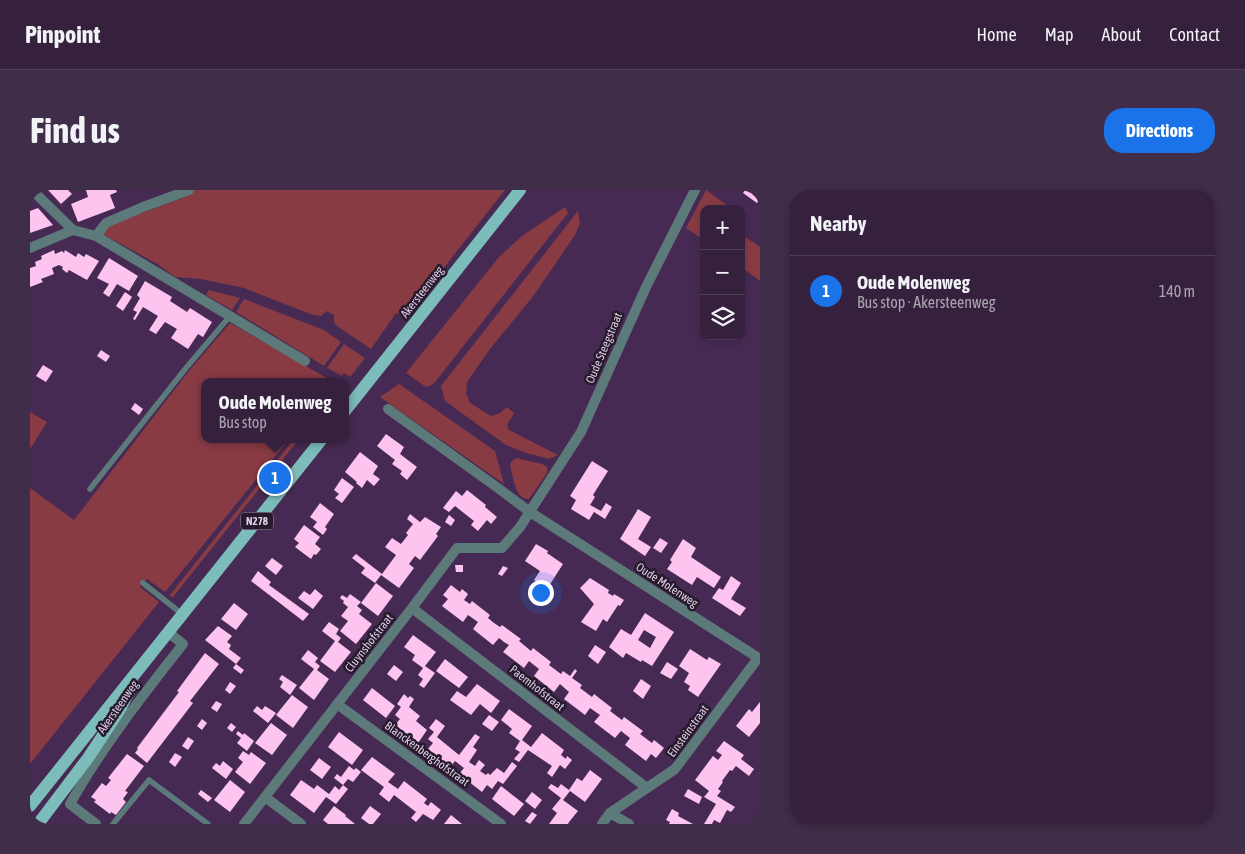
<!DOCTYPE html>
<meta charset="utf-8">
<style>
body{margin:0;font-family:"Asap Condensed",sans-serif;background:#402d49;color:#f1f3f6}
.controls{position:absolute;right:15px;top:15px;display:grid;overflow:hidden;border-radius:10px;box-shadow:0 2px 8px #0003}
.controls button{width:45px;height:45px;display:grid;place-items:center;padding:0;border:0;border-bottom:1px solid #4f3e58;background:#35203e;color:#f1f3f6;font:25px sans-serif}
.you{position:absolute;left:510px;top:402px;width:18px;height:18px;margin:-12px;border:4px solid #fff;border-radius:50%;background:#1a73e8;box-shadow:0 0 0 8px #1a73e833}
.badge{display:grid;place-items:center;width:32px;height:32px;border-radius:50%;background:#1a73e8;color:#fff;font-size:16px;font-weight:700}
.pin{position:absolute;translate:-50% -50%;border:2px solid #fff;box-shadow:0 1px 5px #0006}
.popup{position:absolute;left:171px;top:188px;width:148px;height:65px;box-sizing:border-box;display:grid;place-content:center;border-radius:10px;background:#35203e;filter:drop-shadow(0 1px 4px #0005);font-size:16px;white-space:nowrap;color:#aaa3b0}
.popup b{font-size:19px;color:#f1f3f6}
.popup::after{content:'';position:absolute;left:50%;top:100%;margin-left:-10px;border:10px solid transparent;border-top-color:#35203e}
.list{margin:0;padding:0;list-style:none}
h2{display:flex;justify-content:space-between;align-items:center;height:65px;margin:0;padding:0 20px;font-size:21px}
h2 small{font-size:16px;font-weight:400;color:#aaa3b0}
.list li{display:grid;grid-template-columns:32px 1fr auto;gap:15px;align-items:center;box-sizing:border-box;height:70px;padding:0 20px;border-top:1px solid #4f3e58}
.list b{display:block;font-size:19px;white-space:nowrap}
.list p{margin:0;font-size:16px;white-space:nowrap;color:#aaa3b0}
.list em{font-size:16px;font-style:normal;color:#aaa3b0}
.icon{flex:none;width:28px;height:28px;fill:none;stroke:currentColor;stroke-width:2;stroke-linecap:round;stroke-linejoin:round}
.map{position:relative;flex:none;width:730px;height:634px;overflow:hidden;border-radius:20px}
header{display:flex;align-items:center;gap:30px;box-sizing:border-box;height:70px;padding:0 25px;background:#35203e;border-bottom:1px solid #4f3e58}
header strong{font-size:24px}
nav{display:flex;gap:28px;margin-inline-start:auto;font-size:18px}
.intro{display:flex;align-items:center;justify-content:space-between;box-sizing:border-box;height:120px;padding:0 30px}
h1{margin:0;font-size:35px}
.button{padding:12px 22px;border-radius:20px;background:#1a73e8;color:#fff;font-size:18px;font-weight:700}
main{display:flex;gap:30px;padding:0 30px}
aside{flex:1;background:#35203e;border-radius:20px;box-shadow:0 2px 8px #0003}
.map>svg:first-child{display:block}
.green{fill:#893b44}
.building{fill:#fec4f0;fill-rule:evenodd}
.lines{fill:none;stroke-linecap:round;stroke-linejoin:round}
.lane{stroke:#5c7a7a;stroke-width:5.5}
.street{stroke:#5c7a7a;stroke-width:10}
.primary{stroke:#7cbcbb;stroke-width:12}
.labels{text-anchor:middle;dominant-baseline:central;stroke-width:5;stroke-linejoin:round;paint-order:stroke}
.shield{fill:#261a2c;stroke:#a697ae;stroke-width:1}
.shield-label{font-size:11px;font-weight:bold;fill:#ddcde5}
.street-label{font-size:12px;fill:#ddcde5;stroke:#261a2c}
</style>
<header>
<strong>Pinpoint</strong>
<nav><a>Home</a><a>Map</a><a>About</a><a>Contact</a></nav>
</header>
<div class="intro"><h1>Find us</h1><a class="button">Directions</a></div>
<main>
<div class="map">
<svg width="730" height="634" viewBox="0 0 730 634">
<rect width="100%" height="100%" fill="#472a53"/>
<!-- green -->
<g class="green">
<polygon points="147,0 475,0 376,126 366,123 341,159 307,136 304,132 304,125 297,121 291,126 283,125 214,98 171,89 145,87 129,75 69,42 95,29 153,8"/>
<polygon points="676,0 702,19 674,19 674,50 656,38"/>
<polygon points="535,17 538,23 406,191 402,195 396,197 376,183 469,67 492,46"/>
<polygon points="548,21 550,33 545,45 504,105 460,159 437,192 436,203 440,213 461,226 470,223 477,217 484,223 477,235 479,240 528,265 519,269 493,262 476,255 415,211 411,196"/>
<polygon points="711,44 730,57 730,91 711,77"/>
<polygon points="179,100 210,108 202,120 176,105"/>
<polygon points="214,109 294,140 311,152 294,176 206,122"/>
<polygon points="200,133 304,192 175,192 175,249 259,249 135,402 117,389 110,397 129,412 0,574 0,298 44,330 159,181"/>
<polygon points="314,154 335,168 320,187 314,183 312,186 297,178"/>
<polygon points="369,194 465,261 474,294 350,207"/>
<polygon points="0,222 17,232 0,259"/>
<polygon points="264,249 269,249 143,407 139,406"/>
<path d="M 486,268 L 512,274 L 517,277 L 517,283 L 499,309 C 485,310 483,286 480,275 L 481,272 Z"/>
</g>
<!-- building -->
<g class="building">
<polygon points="18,0 38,0 42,4 31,14"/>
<polygon points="56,0 86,0 87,2 80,5 85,18 48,32 41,14 58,7"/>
<polygon points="715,0 730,0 730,8 727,13 713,3"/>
<polygon points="8,18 23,35 0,43 0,21"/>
<polygon points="24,60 25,64 32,61 34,63 35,60 46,67 48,63 54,67 56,64 69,71 57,90 39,80 37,83 32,79 33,77 29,75 22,78 24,84 11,89 13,92 0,97 0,78 6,76 5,72 12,69 11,66"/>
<polygon points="79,68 108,86 99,101 87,94 79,107 73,103 79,94 67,88"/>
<polygon points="115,91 142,107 140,111 157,122 160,118 182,132 173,147 168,144 158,159 141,148 147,139 135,132 126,144 119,140 128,126 113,117 105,130 103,129 107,122 103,120 110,108 107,105"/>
<polygon points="95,102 102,107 93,121 86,116"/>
<polygon points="71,160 80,166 76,172 67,166"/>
<polygon points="13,175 23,181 16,192 6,186"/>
<polygon points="105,213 113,219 109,225 101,219"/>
<polygon points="356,244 374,257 370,264 387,277 377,290 370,284 372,281 362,274 365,270 347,256"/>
<polygon points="330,262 348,276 343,284 350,289 344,296 337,290 332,298 326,293 327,292 315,282"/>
<polygon points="562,271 578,281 563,305 565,307 560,315 571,321 576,313 582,317 575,329 564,322 559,330 541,319 546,310 540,306"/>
<polygon points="312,288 324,297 312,313 305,308 309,304 304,300"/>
<polygon points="437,300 456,315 455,317 467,327 461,334 457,330 448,341 441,335 444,331 425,316 419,322 413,318 426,301 432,306"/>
<polygon points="290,313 304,324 295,337 297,339 293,345 283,337 287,332 280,327"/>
<polygon points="608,319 621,327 608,349 621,357 615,366 590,349"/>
<polygon points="380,324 390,332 395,327 411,337 406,344 408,346 390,370 385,366 379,374 384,378 369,398 351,385 345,393 331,383 335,378 322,368 326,364 352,384 366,365 355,357 362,348 371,354 378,345 376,343 383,334 377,329"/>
<polygon points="419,325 425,330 421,336 415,332"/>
<polygon points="274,335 290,347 285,354 291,359 286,365 284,364 281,369 265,357 269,353 264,349"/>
<polygon points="630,348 638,353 631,363 623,358"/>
<polygon points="653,349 666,358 661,367 691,387 684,398 667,387 662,395 637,379 642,372 640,370"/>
<polygon points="506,354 518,361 517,363 533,374 517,399 504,390 510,381 495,371"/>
<polygon points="242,368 253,376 246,385 235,376"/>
<polygon points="425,375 433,375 433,382 426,382"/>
<polygon points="473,376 478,378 472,386 468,384"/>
<polygon points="228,381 241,392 239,395 279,424 273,431 221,391"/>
<polygon points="701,386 711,393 701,409 716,418 710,426 682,408 689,398 693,400"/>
<polygon points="560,388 579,400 578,403 583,406 584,404 594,410 590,416 588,415 577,432 573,429 566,441 551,432 564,414 550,398"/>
<polygon points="346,393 363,406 348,426 331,413"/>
<polygon points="421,395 430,402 432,399 438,404 434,410 440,414 442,411 460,425 458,428 464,433 470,437 472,435 491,449 489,451 501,461 503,458 521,472 519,475 531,484 533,481 540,486 545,479 547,481 542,488 552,495 550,498 562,507 564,504 582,518 580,521 592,530 594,527 613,541 610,544 622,553 624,550 634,558 626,568 621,564 616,571 595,555 600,548 591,541 585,548 564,532 570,525 560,518 555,525 534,509 539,502 530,494 524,502 504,486 509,479 499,471 494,478 473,462 479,455 474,452 469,448 463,455 443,439 448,432 438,425 433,432 412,416 418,409 413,405"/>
<polygon points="285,399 293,406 283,419 268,408 274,401 280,405"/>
<polygon points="320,404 331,412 327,416 332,420 329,424 342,434 326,454 310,441 318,431 311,426 318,417 313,413 314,411 310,408 312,405 317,408"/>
<polygon points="204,413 218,424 206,440 191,429"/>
<path d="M 615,423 L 644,442 L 622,476 L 612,470 L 611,472 L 596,463 L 593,468 L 579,457 L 591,439 L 601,445 ZM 614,440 L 626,447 L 620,458 L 608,450 Z"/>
<polygon points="299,432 309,439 306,444 311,448 308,452 321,462 305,482 290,471 305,451 292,441"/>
<polygon points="188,436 202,446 197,452 201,455 199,459 211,468 206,474 175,450"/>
<polygon points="383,445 406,462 395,476 405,483 394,498 389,495 393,489 388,485 393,478 382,470 385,465 374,457"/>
<polygon points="565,455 576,462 568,474 558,466"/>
<polygon points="660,459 677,470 679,467 691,474 668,507 658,500 660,496 654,492 659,483 649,476"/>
<polygon points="278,460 288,468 285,472 290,476 287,480 299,489 284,510 269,498 284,479 271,469"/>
<polygon points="175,463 189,474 160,511 163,513 117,573 105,563 108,559 107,558 149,502 147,501"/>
<polygon points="415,469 438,487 429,498 406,481"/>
<polygon points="637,472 648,479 641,489 630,483"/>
<polygon points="206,474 214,480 211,484 203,478"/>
<polygon points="364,475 373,482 366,491 357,484"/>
<polygon points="252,485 267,495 260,505 250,497 253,492 249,489"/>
<polygon points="611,489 621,496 613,509 603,501"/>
<polygon points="200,492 206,496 200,504 195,500"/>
<polygon points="447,494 470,511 461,523 450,514 441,525 420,510 427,501 436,507"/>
<polygon points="342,498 365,516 356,528 333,510"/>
<polygon points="374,504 378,508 380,506 384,509 379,517 390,526 386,531 397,540 388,553 365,535 370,529 365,525 371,517 367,514"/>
<polygon points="262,505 278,517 263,538 246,525"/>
<polygon points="186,511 192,514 187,522 181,518"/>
<polygon points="730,512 730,533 719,547 706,536 719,519 722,522"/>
<polygon points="227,516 232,520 235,516 246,523 238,533 223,521"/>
<polygon points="479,519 502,536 492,550 501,557 512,543 534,560 531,565 536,569 537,566 542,570 535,579 530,575 522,587 517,583 522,576 498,560 489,572 484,569 490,562 485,559 490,551 479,543 482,539 471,530"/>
<polygon points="459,525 469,532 462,541 452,534"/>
<polygon points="172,529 177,533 172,540 167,536"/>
<polygon points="406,529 415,536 407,547 429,565 445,544 450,547 443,557 447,560 439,572 445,576 449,570 455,575 450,581 456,585 458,583 460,585 467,578 474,583 482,572 487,576 473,594 468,591 462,599 457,595 452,602 429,584 434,578 425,571 420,577 397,560 403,553 398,549 404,542 399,538"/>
<polygon points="201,533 206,537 202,542 197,538"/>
<polygon points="241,533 257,545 242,565 225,553"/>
<polygon points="208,541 213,545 214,543 224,551 217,561 207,553 211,548 206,544"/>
<polygon points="309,542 333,560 322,575 298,557"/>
<polygon points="158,547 164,551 158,560 152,556"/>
<polygon points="694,551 714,565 711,569 724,579 719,586 706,576 702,581 700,580 692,591 693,592 688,599 691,601 687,606 705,617 701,622 697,620 690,633 684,630 682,634 674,634 686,614 674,607 679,601 665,590 683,566 688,570 692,565 686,561"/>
<polygon points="213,561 219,565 221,562 236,573 220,594 205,582 213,572 208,568"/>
<polygon points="145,563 152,567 145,577 139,572"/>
<polygon points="97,564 114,576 95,601 98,602 93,609 96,612 86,625 81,622 80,624 64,612 66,610 61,607 72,593 76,596 81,590 78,588"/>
<polygon points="342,567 365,584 358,592 368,599 374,591 397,609 394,613 398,616 401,612 411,620 403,630 393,624 386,632 381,628 386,622 364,605 359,612 349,604 354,597 331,580"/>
<polygon points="289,568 301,577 292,589 280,580"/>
<polygon points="193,571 203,579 196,589 182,578 186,573 190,576"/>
<polygon points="319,576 324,580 326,578 331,582 323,592 318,589 313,595 304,588 307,584 311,587"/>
<polygon points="560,580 572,589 555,612 540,601 533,610 548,621 539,632 538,634 519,634 527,623 522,619 531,608 518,598 521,594 528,598 531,594 539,600 547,588 552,591"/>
<polygon points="200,590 215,602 200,622 184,610"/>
<polygon points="271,590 284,599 287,595 299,604 305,596 309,600 313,595 318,599 306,614 296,607 284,623 260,605"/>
<polygon points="471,596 494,614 484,626 462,609"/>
<polygon points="658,599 672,607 669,614 654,606"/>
<polygon points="171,600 182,608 178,612 168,604"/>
<polygon points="502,602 512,610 505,619 495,611"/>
<polygon points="304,616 316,625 315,626 325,634 298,634 293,630"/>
<polygon points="340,616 351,624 343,634 339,634 331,628"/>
<polygon points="642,619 649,623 648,626 663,634 639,634 640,632 636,630"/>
<polygon points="502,622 507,625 500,634 495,631"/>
<polygon points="421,625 432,634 414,634"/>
</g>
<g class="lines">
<!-- lane -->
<g class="lane">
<polyline points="60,299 156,178 200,126"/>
<polyline points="113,393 152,424"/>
<polyline points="83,634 119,590 178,634"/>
</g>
<!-- street -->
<g class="street">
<polyline points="2,0 43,40 66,46 275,171"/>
<polyline points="66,46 76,33 113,17 159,0"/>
<polyline points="0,58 43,40"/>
<polyline points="358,219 468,298 500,322 730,469"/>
<polyline points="382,418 617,598"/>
<polyline points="307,514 471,634"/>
<polyline points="235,607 271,634"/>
<polyline points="580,623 599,634"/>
<path d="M 66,634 L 40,614 C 72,557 113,505 153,454 L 139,443"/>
<polyline points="214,634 382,418 427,358 472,358 490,337 551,242 616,97 665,0"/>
<polyline points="572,634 580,623 645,579 728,468"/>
</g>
<!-- primary -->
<g class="primary">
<polyline points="315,221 490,0"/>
<polyline points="0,616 292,249"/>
<polyline points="8,634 58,568 89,521 100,500"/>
</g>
</g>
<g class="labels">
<!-- shield labels -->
<rect class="shield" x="211" y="322.5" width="32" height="17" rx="4"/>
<g class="shield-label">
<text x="227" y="331">N278</text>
</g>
<!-- street labels -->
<g class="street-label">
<text transform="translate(392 102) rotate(-52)">Akersteenweg</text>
<text transform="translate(574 158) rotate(-67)">Oude Steegstraat</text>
<text transform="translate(637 395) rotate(33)">Oude Molenweg</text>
<text transform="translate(339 453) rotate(-52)">Cluynshofstraat</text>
<text transform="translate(507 498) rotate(38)">Paemhofstraat</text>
<text transform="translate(88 517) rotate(-55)">Akersteenweg</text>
<text transform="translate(658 541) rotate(-54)">Einsteinstraat</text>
<text transform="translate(397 564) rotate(36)">Blanckenberghofstraat</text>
</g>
</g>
</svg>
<div class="controls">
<button>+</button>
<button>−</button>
<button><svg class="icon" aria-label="layers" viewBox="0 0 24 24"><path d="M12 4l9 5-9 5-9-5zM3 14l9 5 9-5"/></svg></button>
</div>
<div class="you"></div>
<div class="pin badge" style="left:245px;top:288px">1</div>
<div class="popup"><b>Oude Molenweg</b>Bus stop</div>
</div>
<aside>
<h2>Nearby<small></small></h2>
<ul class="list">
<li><span class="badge">1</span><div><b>Oude Molenweg</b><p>Bus stop · Akersteenweg</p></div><em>140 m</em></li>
</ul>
</aside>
</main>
